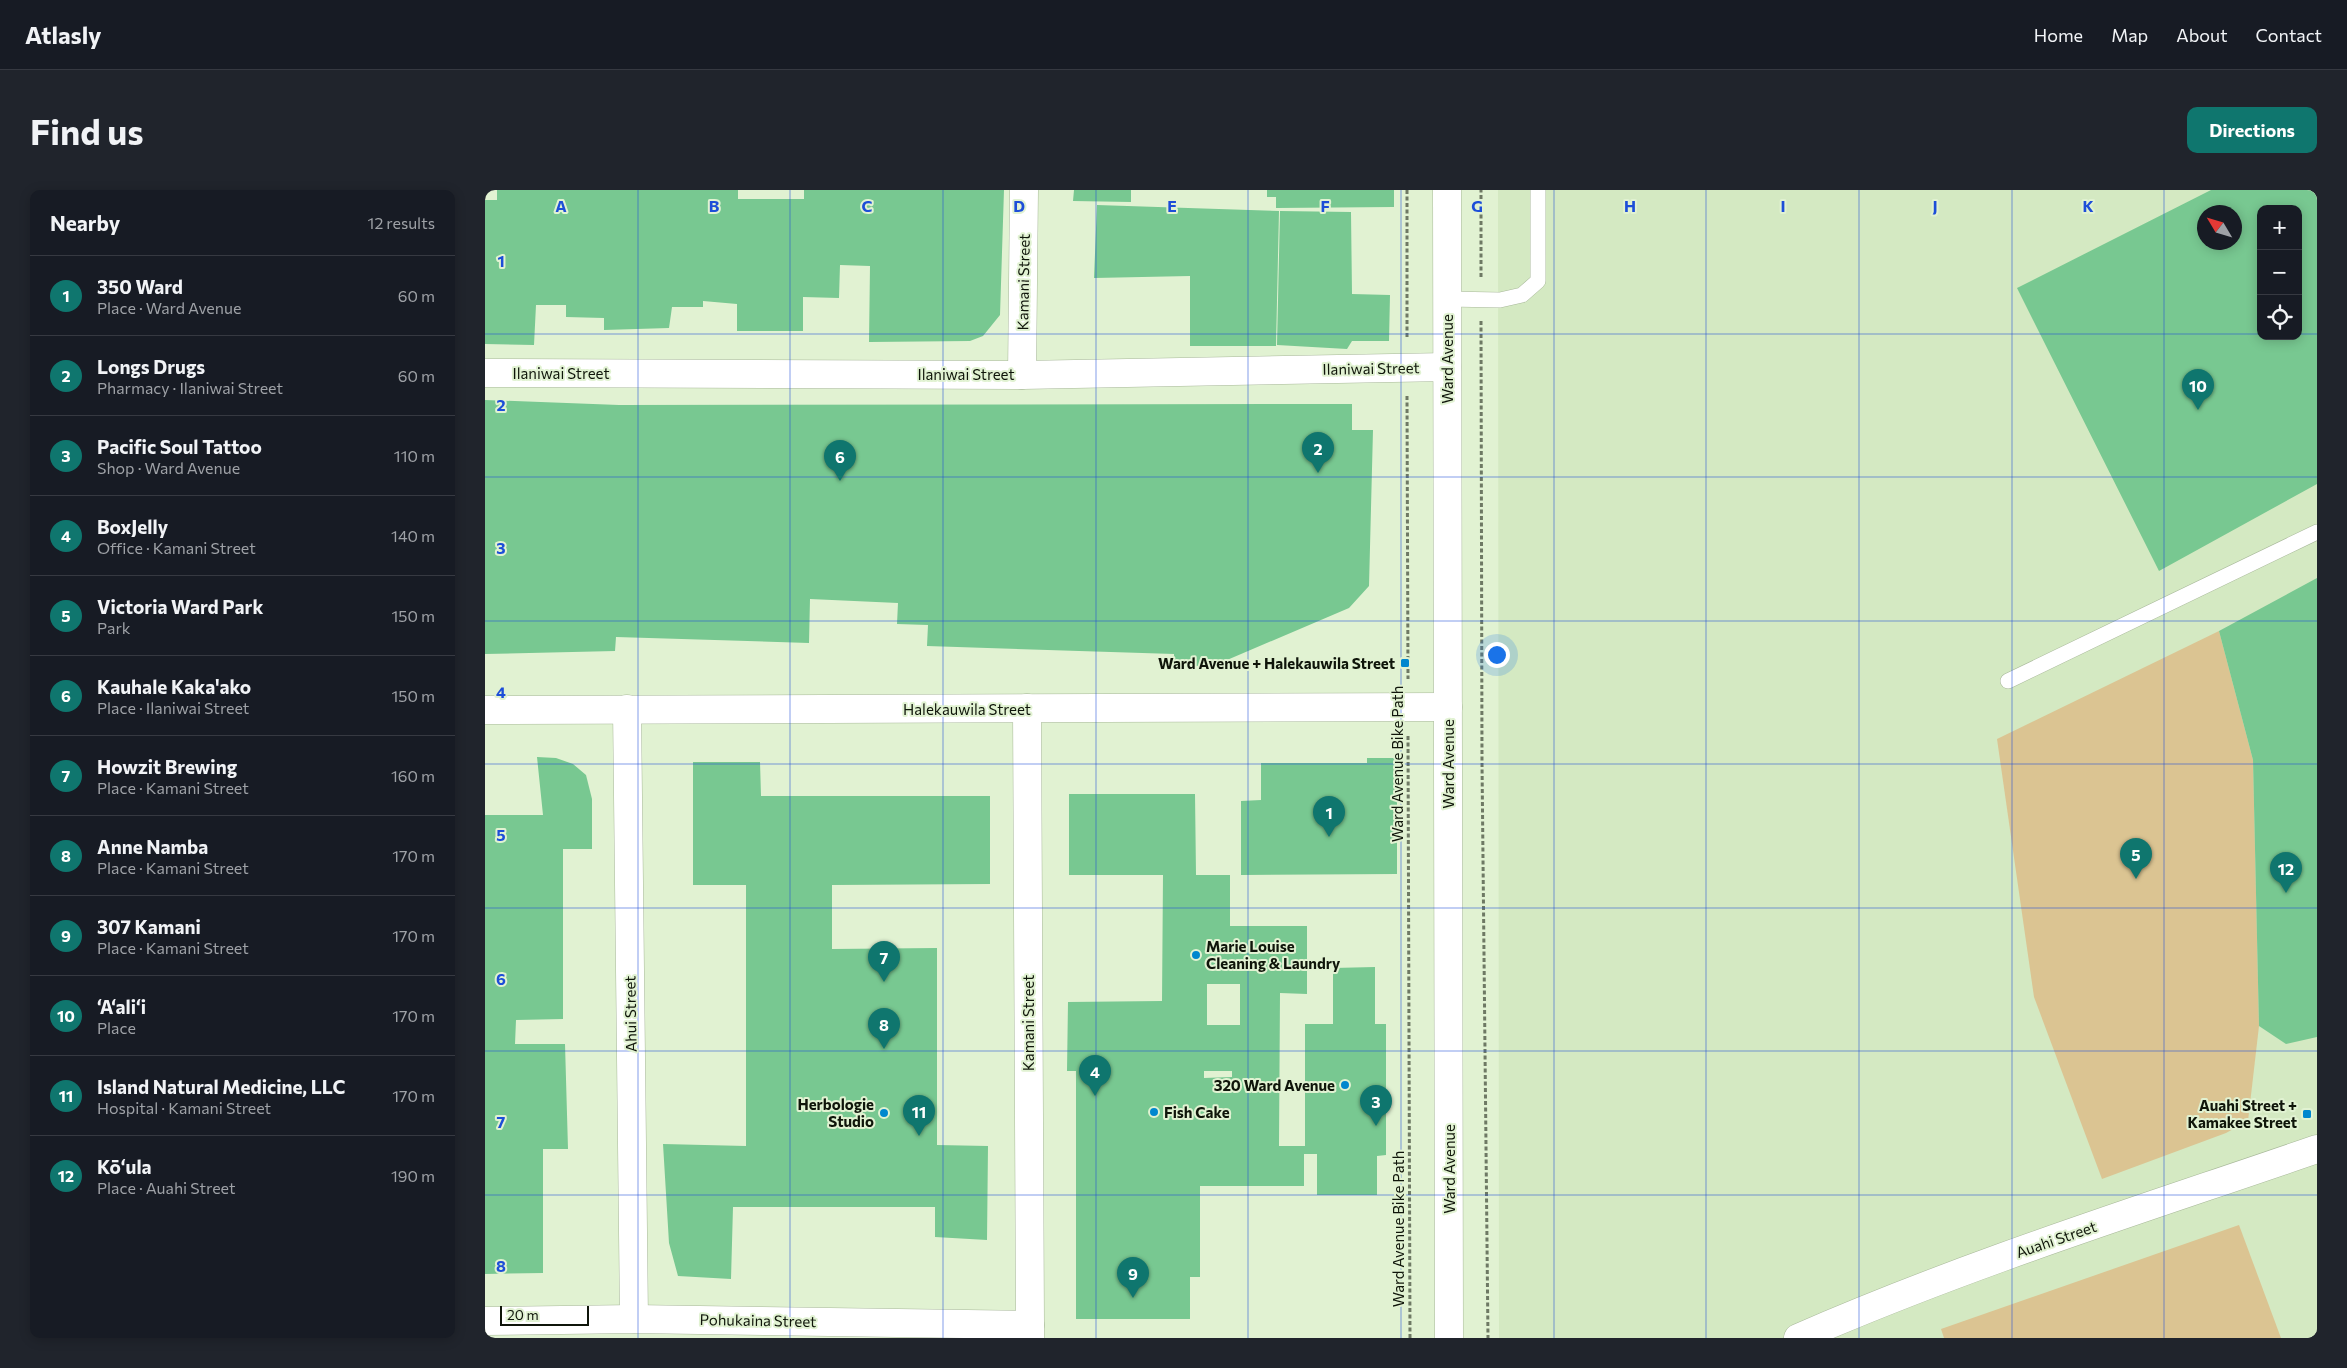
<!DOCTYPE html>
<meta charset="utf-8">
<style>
body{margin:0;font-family:Commissioner,sans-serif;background:#20242c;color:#f1f3f6}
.controls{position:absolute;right:15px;top:15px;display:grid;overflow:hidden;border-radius:10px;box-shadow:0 2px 12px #0003}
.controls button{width:45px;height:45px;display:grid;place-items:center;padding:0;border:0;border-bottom:1px solid #363941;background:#171b24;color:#f1f3f6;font:25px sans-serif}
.compass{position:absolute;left:1712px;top:15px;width:45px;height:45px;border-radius:50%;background:#171b24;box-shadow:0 2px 12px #0003;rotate:308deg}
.scale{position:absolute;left:15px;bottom:12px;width:89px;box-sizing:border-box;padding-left:5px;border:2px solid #0f150a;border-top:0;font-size:14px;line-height:18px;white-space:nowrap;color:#0f150a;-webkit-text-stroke:4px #e1f2d2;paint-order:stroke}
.you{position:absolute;left:1011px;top:464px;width:18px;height:18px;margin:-12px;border:4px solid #fff;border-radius:50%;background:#1a73e8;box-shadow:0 0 0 8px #1a73e833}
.badge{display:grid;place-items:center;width:32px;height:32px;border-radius:50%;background:#0f766e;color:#fff;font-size:16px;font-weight:700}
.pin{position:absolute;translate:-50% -41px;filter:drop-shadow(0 1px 2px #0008)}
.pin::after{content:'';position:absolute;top:26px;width:18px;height:15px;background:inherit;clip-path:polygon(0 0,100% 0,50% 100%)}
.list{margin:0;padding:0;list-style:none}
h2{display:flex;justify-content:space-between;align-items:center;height:65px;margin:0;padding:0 20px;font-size:21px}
h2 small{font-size:16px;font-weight:400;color:#9ea1a6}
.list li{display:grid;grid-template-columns:32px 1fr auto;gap:15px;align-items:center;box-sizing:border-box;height:80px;padding:0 20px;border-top:1px solid #363941}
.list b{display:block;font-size:19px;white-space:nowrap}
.list p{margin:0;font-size:16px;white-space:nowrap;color:#9ea1a6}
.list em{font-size:16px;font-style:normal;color:#9ea1a6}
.icon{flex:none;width:28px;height:28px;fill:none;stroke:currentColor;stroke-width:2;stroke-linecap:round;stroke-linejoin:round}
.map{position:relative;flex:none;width:1832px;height:1148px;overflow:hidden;border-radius:10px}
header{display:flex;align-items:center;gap:30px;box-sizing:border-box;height:70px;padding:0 25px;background:#171b24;border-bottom:1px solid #363941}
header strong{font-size:24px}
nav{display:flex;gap:28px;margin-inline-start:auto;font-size:18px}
.intro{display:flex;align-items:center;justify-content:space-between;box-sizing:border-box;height:120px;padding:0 30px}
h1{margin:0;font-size:35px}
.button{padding:12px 22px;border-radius:10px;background:#0f766e;color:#fff;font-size:18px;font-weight:700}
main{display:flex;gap:30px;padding:0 30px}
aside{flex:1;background:#171b24;border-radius:10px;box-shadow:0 2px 12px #0003}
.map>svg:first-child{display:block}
.built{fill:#d4e9c2;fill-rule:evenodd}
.green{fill:#dbc492}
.building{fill:#78c891;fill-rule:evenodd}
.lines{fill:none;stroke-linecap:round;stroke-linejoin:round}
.service-casing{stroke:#a8b89a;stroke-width:16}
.minor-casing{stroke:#a8b89a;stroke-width:29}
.tertiary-casing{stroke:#a8b89a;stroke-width:29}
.secondary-casing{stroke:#a8b89a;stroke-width:29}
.path{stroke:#6e7964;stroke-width:3;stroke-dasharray:4 2.5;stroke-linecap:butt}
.service{stroke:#fff;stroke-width:15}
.minor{stroke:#fff;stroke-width:28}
.tertiary{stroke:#fff;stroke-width:28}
.secondary{stroke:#fff;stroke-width:28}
.grid{fill:none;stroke:#1d4ed8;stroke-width:1;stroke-opacity:0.55}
.poi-dot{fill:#0087ce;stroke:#e1f2d2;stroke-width:2}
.labels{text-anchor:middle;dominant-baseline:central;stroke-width:4;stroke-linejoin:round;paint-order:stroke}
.street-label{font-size:15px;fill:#0f150a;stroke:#e1f2d2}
.poi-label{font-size:15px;font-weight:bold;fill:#0f150a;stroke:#e1f2d2;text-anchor:end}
.grid-label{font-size:16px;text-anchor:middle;font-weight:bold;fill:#1d4ed8;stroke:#e1f2d2;stroke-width:4;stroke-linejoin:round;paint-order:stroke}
</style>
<header>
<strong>Atlasly</strong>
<nav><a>Home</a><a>Map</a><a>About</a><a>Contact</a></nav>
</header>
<div class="intro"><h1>Find us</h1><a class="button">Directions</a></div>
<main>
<aside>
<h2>Nearby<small>12 results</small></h2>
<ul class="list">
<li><span class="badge">1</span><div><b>350 Ward</b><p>Place · Ward Avenue</p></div><em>60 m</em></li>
<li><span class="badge">2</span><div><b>Longs Drugs</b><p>Pharmacy · Ilaniwai Street</p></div><em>60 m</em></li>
<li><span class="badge">3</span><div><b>Pacific Soul Tattoo</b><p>Shop · Ward Avenue</p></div><em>110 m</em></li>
<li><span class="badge">4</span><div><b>BoxJelly</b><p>Office · Kamani Street</p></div><em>140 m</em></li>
<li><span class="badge">5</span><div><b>Victoria Ward Park</b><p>Park</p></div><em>150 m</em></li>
<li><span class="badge">6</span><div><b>Kauhale Kaka'ako</b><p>Place · Ilaniwai Street</p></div><em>150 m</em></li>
<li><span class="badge">7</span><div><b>Howzit Brewing</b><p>Place · Kamani Street</p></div><em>160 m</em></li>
<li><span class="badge">8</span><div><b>Anne Namba</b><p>Place · Kamani Street</p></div><em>170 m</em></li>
<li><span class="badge">9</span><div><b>307 Kamani</b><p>Place · Kamani Street</p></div><em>170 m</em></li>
<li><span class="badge">10</span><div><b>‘A‘ali‘i</b><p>Place</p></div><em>170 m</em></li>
<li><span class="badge">11</span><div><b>Island Natural Medicine, LLC</b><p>Hospital · Kamani Street</p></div><em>170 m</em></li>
<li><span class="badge">12</span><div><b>Kōʻula</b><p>Place · Auahi Street</p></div><em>190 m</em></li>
</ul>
</aside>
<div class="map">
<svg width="1832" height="1148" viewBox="0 0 1832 1148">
<rect width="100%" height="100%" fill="#e1f2d2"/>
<!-- built -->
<path class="built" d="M 1013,0 L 1832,0 L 1832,1148 L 1014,1148 ZM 1776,19 L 1813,19 L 1813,146 L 1776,146 ZM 1720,22 L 1750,22 L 1750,52 L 1720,52 Z"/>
<!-- green -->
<g class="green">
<polygon points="1734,441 1768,570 1774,836 1763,931 1741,943 1617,989 1549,807 1512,549"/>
<polygon points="1754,1035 1796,1148 1459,1148 1456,1139"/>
</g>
<!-- building -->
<g class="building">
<polygon points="12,0 253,0 253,9 319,9 319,0 519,0 515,125 498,146 485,151 384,152 385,76 355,75 354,108 318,107 318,141 252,141 252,114 218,111 218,117 187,117 184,138 119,140 119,128 81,127 81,115 51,115 49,155 0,154 0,10 12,10"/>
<polygon points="589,0 646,0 646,12 588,11"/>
<polygon points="782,0 909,0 909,17 791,18 791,7 782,7"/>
<path d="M 1726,0 L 1832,0 L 1832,294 L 1674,381 L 1532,98 ZM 1776,19 L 1813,19 L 1813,146 L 1776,146 ZM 1720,22 L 1750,22 L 1750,52 L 1720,52 Z"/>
<polygon points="612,15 794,21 791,156 705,156 705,86 609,88"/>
<polygon points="795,21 866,22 867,104 905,105 904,151 867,151 862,159 792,155"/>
<polygon points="0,210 134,215 867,214 867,240 888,240 884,396 864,418 728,476 689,476 689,464 442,456 443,435 412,434 413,413 325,409 324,453 131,447 130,461 0,464"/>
<polygon points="1832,388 1832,847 1801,854 1774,836 1768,570 1734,441"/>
<polygon points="52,567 71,568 88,574 101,585 107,609 107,659 78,659 78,829 31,830 30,854 80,854 83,959 58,959 58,1083 0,1084 0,625 58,625"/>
<polygon points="882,568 912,568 912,684 756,685 756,611 776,610 776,573 882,573"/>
<polygon points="208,572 275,572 276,606 505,606 505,694 347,695 347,759 452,758 452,955 503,956 502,1050 450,1047 450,1017 248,1017 246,1089 193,1086 184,1053 178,954 261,956 261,695 208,695"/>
<path d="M 584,604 L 710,604 L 711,685 L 745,685 L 745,736 L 822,736 L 822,804 L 795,803 L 794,956 L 820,956 L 820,834 L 848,834 L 848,778 L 890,777 L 890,834 L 901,834 L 901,965 L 892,966 L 892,1005 L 832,1005 L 832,964 L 819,964 L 819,996 L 715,996 L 715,1087 L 705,1087 L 705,1129 L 591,1129 L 591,881 L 582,881 L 583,812 L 677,811 L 678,685 L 584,685 ZM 722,794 L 755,794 L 755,835 L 722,835 ZM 719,881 L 747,881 L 747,887 L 719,888 Z"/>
</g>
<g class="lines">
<!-- service casing -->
<g class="service-casing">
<g id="service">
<polyline points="962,109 1015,110 1037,105 1053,91 1053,0"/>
<polyline points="1523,491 1832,342"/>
</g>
</g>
<!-- minor casing -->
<g class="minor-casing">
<g id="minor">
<polyline points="0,183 537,185 962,177"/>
<polyline points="537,185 539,0"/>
<polyline points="542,518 545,1135"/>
<polyline points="142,519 149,1129"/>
</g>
</g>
<!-- tertiary casing -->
<g class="tertiary-casing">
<g id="tertiary">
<polyline points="0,520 963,517"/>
<polyline points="0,1131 149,1129 545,1135 545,1148"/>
<path d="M 1313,1148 C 1482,1074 1658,1019 1832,959"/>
</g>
</g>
<!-- secondary casing -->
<g class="secondary-casing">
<polyline id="secondary" points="962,0 964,1148"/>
</g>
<!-- path -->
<g class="path">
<polyline points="922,0 922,149"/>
<polyline points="996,87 996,0"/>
<polyline points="996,131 997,572 1003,1148"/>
<polyline points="922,206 923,489"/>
<polyline points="923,546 925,1148"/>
</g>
<!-- service -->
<use href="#service" class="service"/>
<!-- minor -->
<use href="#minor" class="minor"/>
<!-- tertiary -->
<use href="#tertiary" class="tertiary"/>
<!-- secondary -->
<use href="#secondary" class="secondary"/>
</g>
<!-- grid -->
<path class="grid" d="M 153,0 L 153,1148M 305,0 L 305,1148M 458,0 L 458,1148M 611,0 L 611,1148M 763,0 L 763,1148M 916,0 L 916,1148M 1069,0 L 1069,1148M 1221,0 L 1221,1148M 1374,0 L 1374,1148M 1527,0 L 1527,1148M 1679,0 L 1679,1148M 0,144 L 1776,144M 1813,144 L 1832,144M 0,287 L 1832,287M 0,431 L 1832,431M 0,574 L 1832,574M 0,718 L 1832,718M 0,861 L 1832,861M 0,1005 L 1832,1005"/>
<!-- markers -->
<g class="poi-dot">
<rect x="915" y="468" width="10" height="10" rx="2.5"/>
<circle cx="711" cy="765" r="5"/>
<circle cx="860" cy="895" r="5"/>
<circle cx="669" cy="922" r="5"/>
<circle cx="399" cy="923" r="5"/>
<rect x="1817" y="919" width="10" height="10" rx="2.5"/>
</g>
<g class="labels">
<!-- street labels -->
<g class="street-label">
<text transform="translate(538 92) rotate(-89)">Kamani Street</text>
<text transform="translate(962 169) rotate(-90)">Ward Avenue</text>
<text transform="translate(886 178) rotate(-1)">Ilaniwai Street</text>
<text x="76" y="183">Ilaniwai Street</text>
<text x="481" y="184">Ilaniwai Street</text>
<text x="482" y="519">Halekauwila Street</text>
<text transform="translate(912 574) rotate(-90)">Ward Avenue Bike Path</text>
<text transform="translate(963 574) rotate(-90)">Ward Avenue</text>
<text transform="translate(145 824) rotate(-91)">Ahui Street</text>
<text transform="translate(543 833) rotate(-90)">Kamani Street</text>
<text transform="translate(964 979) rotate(-90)">Ward Avenue</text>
<text transform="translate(913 1039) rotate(-90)">Ward Avenue Bike Path</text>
<text transform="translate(1571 1049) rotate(-19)">Auahi Street</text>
<text transform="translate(273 1130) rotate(1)">Pohukaina Street</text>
</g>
<!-- poi labels -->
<g class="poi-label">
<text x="910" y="473">Ward Avenue + Halekauwila Street</text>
<text x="721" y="756" text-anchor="start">Marie Louise<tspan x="721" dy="17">Cleaning &amp; Laundry</tspan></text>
<text x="850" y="895">320 Ward Avenue</text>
<text x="389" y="914">Herbologie<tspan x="389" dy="17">Studio</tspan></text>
<text x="1812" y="915">Auahi Street +<tspan x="1812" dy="17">Kamakee Street</tspan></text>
<text x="679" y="922" text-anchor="start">Fish Cake</text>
</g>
</g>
<g class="grid-label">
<text x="76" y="22">A</text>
<text x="229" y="22">B</text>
<text x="382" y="22">C</text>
<text x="534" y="22">D</text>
<text x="687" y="22">E</text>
<text x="840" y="22">F</text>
<text x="992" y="22">G</text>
<text x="1145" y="22">H</text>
<text x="1298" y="22">I</text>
<text x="1450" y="22">J</text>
<text x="1603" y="22">K</text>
<text x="16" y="77">1</text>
<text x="16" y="221">2</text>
<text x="16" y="364">3</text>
<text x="16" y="508">4</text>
<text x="16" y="651">5</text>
<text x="16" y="795">6</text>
<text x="16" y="938">7</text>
<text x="16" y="1082">8</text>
</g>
</svg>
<div class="controls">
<button>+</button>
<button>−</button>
<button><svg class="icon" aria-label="locate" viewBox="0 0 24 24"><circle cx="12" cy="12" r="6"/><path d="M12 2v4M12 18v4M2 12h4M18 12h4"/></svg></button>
</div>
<svg class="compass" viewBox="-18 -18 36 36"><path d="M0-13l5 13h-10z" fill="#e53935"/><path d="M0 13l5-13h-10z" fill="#9ea1a6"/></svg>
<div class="scale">20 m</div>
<div class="you"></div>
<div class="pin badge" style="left:844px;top:647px">1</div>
<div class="pin badge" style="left:833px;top:283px">2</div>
<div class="pin badge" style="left:891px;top:936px">3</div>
<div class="pin badge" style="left:610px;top:906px">4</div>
<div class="pin badge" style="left:1651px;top:689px">5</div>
<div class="pin badge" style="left:355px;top:291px">6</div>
<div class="pin badge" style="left:399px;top:792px">7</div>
<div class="pin badge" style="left:399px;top:859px">8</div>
<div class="pin badge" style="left:648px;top:1108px">9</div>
<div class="pin badge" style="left:1713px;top:220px">10</div>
<div class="pin badge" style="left:434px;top:946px">11</div>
<div class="pin badge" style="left:1801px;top:703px">12</div>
</div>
</main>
